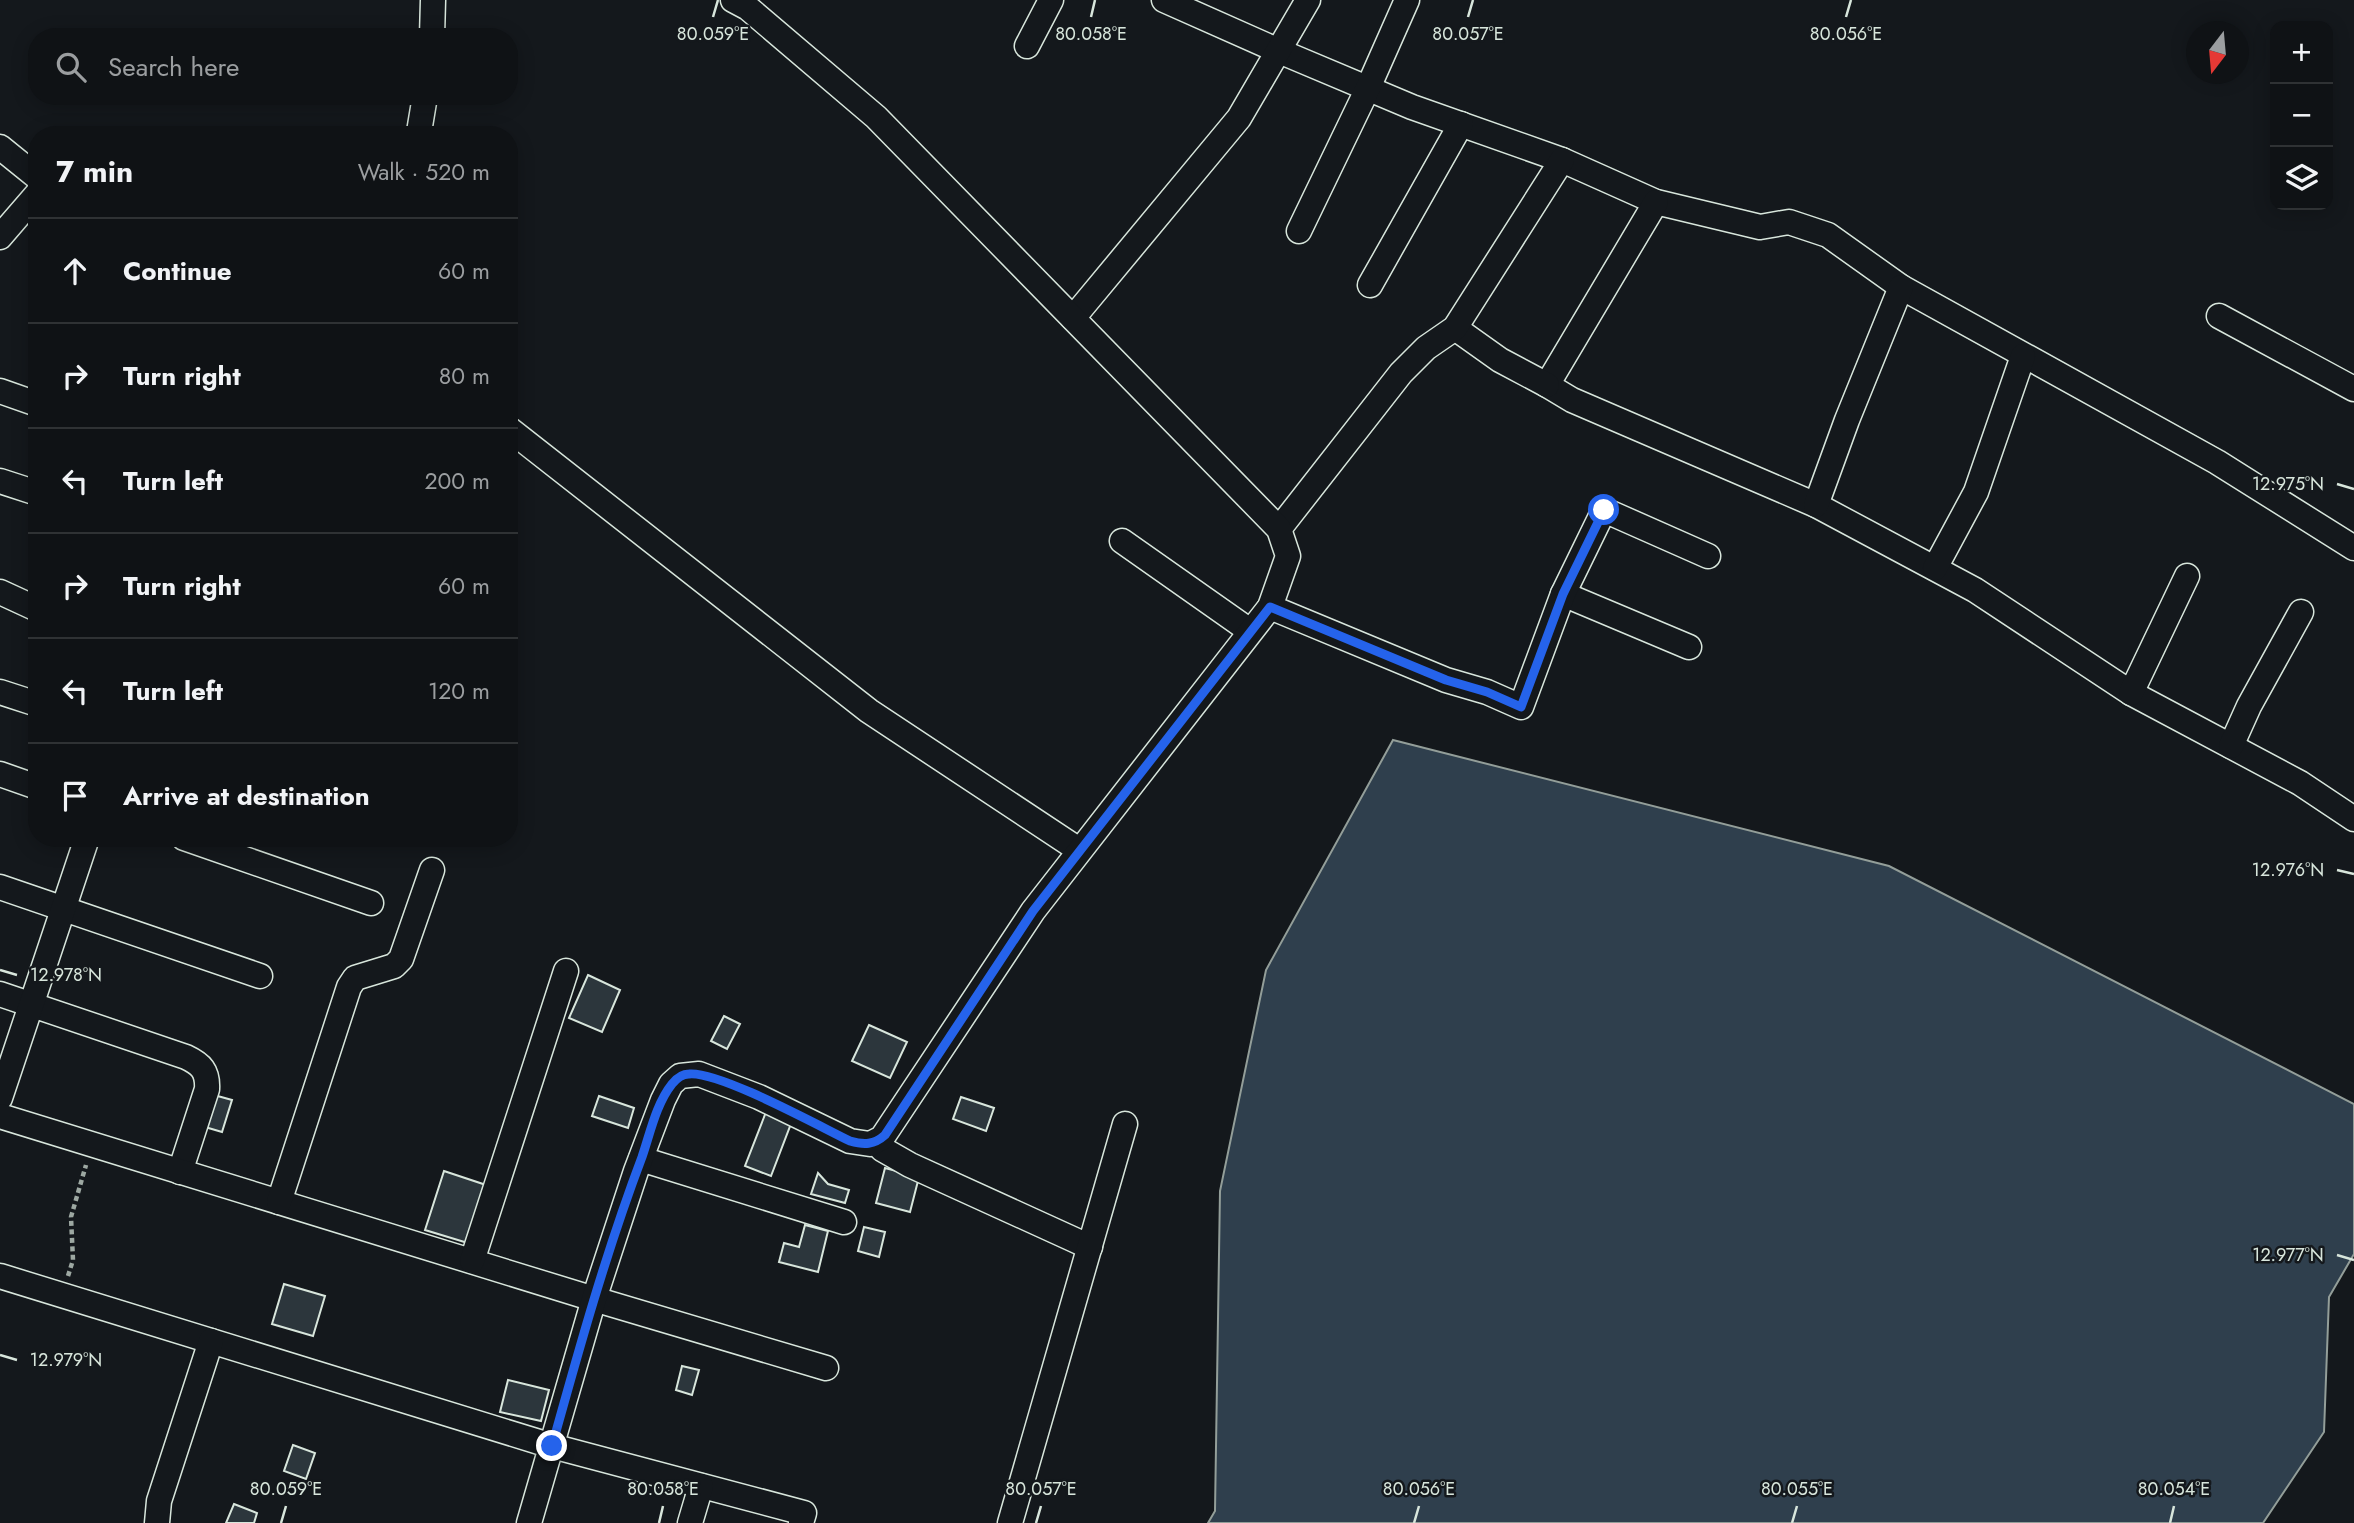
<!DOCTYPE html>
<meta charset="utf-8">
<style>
body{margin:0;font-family:Jost,sans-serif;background:#1d2022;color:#f1f3f6}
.controls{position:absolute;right:21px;top:21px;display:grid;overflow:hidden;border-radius:14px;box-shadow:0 4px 18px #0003}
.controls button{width:63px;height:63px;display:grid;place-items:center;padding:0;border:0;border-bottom:2px solid #2f3234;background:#0f1215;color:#f1f3f6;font:35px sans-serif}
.compass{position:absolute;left:2186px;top:21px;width:63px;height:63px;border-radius:50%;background:#0f1215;box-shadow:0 4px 18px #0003;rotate:196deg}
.stop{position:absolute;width:21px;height:21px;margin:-16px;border:5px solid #2563eb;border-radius:50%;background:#fff}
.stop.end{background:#2563eb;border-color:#fff;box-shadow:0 2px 7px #0008}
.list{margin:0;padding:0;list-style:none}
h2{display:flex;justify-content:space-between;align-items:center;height:91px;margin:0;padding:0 28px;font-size:30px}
h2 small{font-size:23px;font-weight:400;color:#9b9ea0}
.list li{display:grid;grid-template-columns:46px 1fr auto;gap:21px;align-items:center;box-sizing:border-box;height:105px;padding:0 28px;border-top:2px solid #2f3234}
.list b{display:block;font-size:26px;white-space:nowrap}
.list em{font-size:23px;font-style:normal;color:#9b9ea0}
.icon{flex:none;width:38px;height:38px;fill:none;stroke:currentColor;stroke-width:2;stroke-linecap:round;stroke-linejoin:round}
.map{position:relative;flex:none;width:2354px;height:1523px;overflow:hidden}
.search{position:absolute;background:#0f1215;box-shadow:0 4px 18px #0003;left:28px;top:28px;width:490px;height:77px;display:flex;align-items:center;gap:18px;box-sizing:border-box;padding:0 24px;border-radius:28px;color:#9b9ea0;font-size:26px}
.panel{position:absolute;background:#0f1215;box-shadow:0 4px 18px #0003;left:28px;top:126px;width:490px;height:721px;border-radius:28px}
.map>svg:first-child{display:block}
.water{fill:#2f3f4d;stroke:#939e99;stroke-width:2}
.building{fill:#2c363c;stroke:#d8e6dc;stroke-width:2}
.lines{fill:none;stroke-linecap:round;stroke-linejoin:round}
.minor-casing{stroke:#d8e6dc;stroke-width:27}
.path{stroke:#9da8a2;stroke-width:4.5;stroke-dasharray:5 3.5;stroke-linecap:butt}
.minor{stroke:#14181c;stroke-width:24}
.route{stroke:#2563eb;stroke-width:9}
.ticks{fill:none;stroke:#d8e6dc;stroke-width:2.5}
.ticks-label{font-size:18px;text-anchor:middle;fill:#d8e6dc;stroke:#14181c;stroke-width:5;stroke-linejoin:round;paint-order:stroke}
</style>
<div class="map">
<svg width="2354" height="1523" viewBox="0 0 2354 1523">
<rect width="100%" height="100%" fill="#14181c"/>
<!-- water -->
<polygon class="water" points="1393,740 1889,866 2354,1104 2354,1254 2329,1297 2324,1432 2263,1523 1208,1523 1215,1511 1220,1191 1266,970"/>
<!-- building -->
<g class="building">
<polygon points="588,975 620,990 602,1032 569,1018"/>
<polygon points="724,1016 740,1024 727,1049 711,1041"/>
<polygon points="869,1025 907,1042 890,1078 852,1061"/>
<polygon points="214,1095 232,1100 222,1132 205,1127"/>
<polygon points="599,1096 634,1108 628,1128 592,1116"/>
<polygon points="961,1097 994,1108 986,1131 953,1119"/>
<polygon points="766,1112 792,1121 771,1176 745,1166"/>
<polygon points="885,1168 919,1177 910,1212 876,1203"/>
<polygon points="444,1171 489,1186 471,1244 425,1230"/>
<polygon points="818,1173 828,1184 849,1190 845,1203 811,1194"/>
<polygon points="805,1225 828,1231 818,1272 779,1262 784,1243 799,1247"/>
<polygon points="864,1227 885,1232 879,1257 858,1251"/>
<polygon points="284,1284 325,1296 313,1336 272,1324"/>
<polygon points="682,1366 699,1370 692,1395 676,1390"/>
<polygon points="508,1380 549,1390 541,1421 500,1412"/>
<polygon points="293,1445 315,1453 306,1479 284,1471"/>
<polygon points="234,1504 257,1513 254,1523 226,1523"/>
</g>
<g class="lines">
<!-- minor casing -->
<g class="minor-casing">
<g id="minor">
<polyline points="1164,0 1279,51 1412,107 1562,160 1656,202 1760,227 1789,222 1828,235 1901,287 2217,462 2354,548"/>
<polyline points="432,37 433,0"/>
<polyline points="1027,46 1051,0"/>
<polyline points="419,132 425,96"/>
<polyline points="0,147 37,177"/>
<polyline points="1656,202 1547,385 1572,400 1816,505 1975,590 2131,693 2300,783 2354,819"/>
<polyline points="1299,231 1368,88 1407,0"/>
<polyline points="0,237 37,194"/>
<polyline points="1370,285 1461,124"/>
<polyline points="2219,316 2354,389"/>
<polyline points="1073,318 1239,118 1308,0"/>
<polyline points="1455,328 1500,360 1547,385"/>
<polyline points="0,391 37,404"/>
<polyline points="509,429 869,711 1079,850"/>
<polyline points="0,481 37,493"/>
<polyline points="1816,505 1847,420 1901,287"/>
<polyline points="1279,529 1401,373 1426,348 1455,328 1562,160"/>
<polyline points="1122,541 1250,631"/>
<polyline points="1935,568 1976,492 2023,356"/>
<polyline points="0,592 37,609"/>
<polyline points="1563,594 1689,647"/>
<polyline points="1270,607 1446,680 1487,692 1521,707 1563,594 1604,510 1708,556"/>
<polyline points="0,692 37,704"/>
<polyline points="2131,693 2187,576"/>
<polyline points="2231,746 2249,706 2301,612"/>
<polyline points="0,774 37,787"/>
<polyline points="184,838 371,903"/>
<polyline points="0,887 260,976"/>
<path d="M 0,994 L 186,1057 C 201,1064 208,1071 207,1089 L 180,1172"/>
<polyline points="0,1098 87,838"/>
<polyline points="0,1116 594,1299 826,1368"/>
<polyline points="876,1142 882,1149 910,1165 1090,1247"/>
<polyline points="641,1159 844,1222"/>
<polyline points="279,1202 349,987 355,978 394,966 401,959 432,870"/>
<polyline points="472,1261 566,971"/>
<polyline points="0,1276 552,1446 804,1513 801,1523"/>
<polyline points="157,1523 159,1501 211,1341"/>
<polyline points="529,1523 594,1299 636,1171 663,1100 671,1084 680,1076 699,1074 759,1097 850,1141 870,1144 882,1138 1033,911 1270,607 1288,556 1279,529 876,117 748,8 733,0"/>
<polyline points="690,1523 701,1486"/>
<polyline points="1010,1523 1125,1124"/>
</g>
</g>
<!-- path -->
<polyline class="path" points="68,1276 73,1260 71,1217 86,1165"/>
<!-- minor -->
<use href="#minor" class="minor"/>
</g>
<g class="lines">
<!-- route -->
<path class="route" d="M 552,1446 C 579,1349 606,1252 642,1157 C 650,1134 656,1104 672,1084 C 676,1079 682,1074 689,1074 C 719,1071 819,1126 850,1141 C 864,1145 874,1145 885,1135 L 1033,911 L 1270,607 L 1446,680 L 1487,692 L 1521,707 L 1563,594 L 1604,510"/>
</g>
<!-- ticks -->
<path class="ticks" d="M 713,17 L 718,0M 1091,17 L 1095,0M 1468,17 L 1473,0M 1846,17 L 1851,0M 2337,484 L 2354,489M 2337,870 L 2354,874M 0,970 L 17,975M 2337,1255 L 2354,1260M 0,1355 L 17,1360M 281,1523 L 286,1506M 659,1523 L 663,1506M 1036,1523 L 1041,1506M 1414,1523 L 1419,1506M 1792,1523 L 1797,1506M 2170,1523 L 2174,1506"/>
<g class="ticks-label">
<text x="713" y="40">80.059°E</text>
<text x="1091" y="40">80.058°E</text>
<text x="1468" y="40">80.057°E</text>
<text x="1846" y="40">80.056°E</text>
<text x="2288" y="490">12.975°N</text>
<text x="2288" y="876">12.976°N</text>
<text x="66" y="981">12.978°N</text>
<text x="2288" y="1261">12.977°N</text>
<text x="66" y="1366">12.979°N</text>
<text x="286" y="1495">80.059°E</text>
<text x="663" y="1495">80.058°E</text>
<text x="1041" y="1495">80.057°E</text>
<text x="1419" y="1495">80.056°E</text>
<text x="1797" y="1495">80.055°E</text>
<text x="2174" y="1495">80.054°E</text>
</g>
</svg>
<div class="controls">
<button>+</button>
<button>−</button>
<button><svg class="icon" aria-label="layers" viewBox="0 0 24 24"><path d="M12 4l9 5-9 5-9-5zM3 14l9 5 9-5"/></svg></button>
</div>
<svg class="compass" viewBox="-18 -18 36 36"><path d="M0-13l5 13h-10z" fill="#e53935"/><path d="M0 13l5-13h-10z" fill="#9b9ea0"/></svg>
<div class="stop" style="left:1604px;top:510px"></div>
<div class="stop end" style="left:552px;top:1446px"></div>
<div class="search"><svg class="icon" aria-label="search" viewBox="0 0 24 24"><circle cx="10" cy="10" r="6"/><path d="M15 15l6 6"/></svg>Search here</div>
<section class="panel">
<h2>7 min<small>Walk · 520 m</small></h2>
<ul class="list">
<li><svg class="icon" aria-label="ahead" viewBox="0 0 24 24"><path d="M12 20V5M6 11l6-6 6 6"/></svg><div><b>Continue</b></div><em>60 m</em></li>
<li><svg class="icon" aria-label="right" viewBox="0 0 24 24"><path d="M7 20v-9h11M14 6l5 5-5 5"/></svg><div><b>Turn right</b></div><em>80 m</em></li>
<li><svg class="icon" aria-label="left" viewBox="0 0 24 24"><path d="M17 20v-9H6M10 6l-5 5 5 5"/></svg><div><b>Turn left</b></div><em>200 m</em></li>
<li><svg class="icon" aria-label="right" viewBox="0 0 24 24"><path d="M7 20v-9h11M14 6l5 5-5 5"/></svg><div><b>Turn right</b></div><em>60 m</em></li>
<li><svg class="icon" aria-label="left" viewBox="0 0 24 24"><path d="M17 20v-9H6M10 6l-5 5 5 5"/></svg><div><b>Turn left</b></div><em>120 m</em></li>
<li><svg class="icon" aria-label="arrive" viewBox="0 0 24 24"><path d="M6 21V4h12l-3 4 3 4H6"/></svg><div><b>Arrive at destination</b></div></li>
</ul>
</section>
</div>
